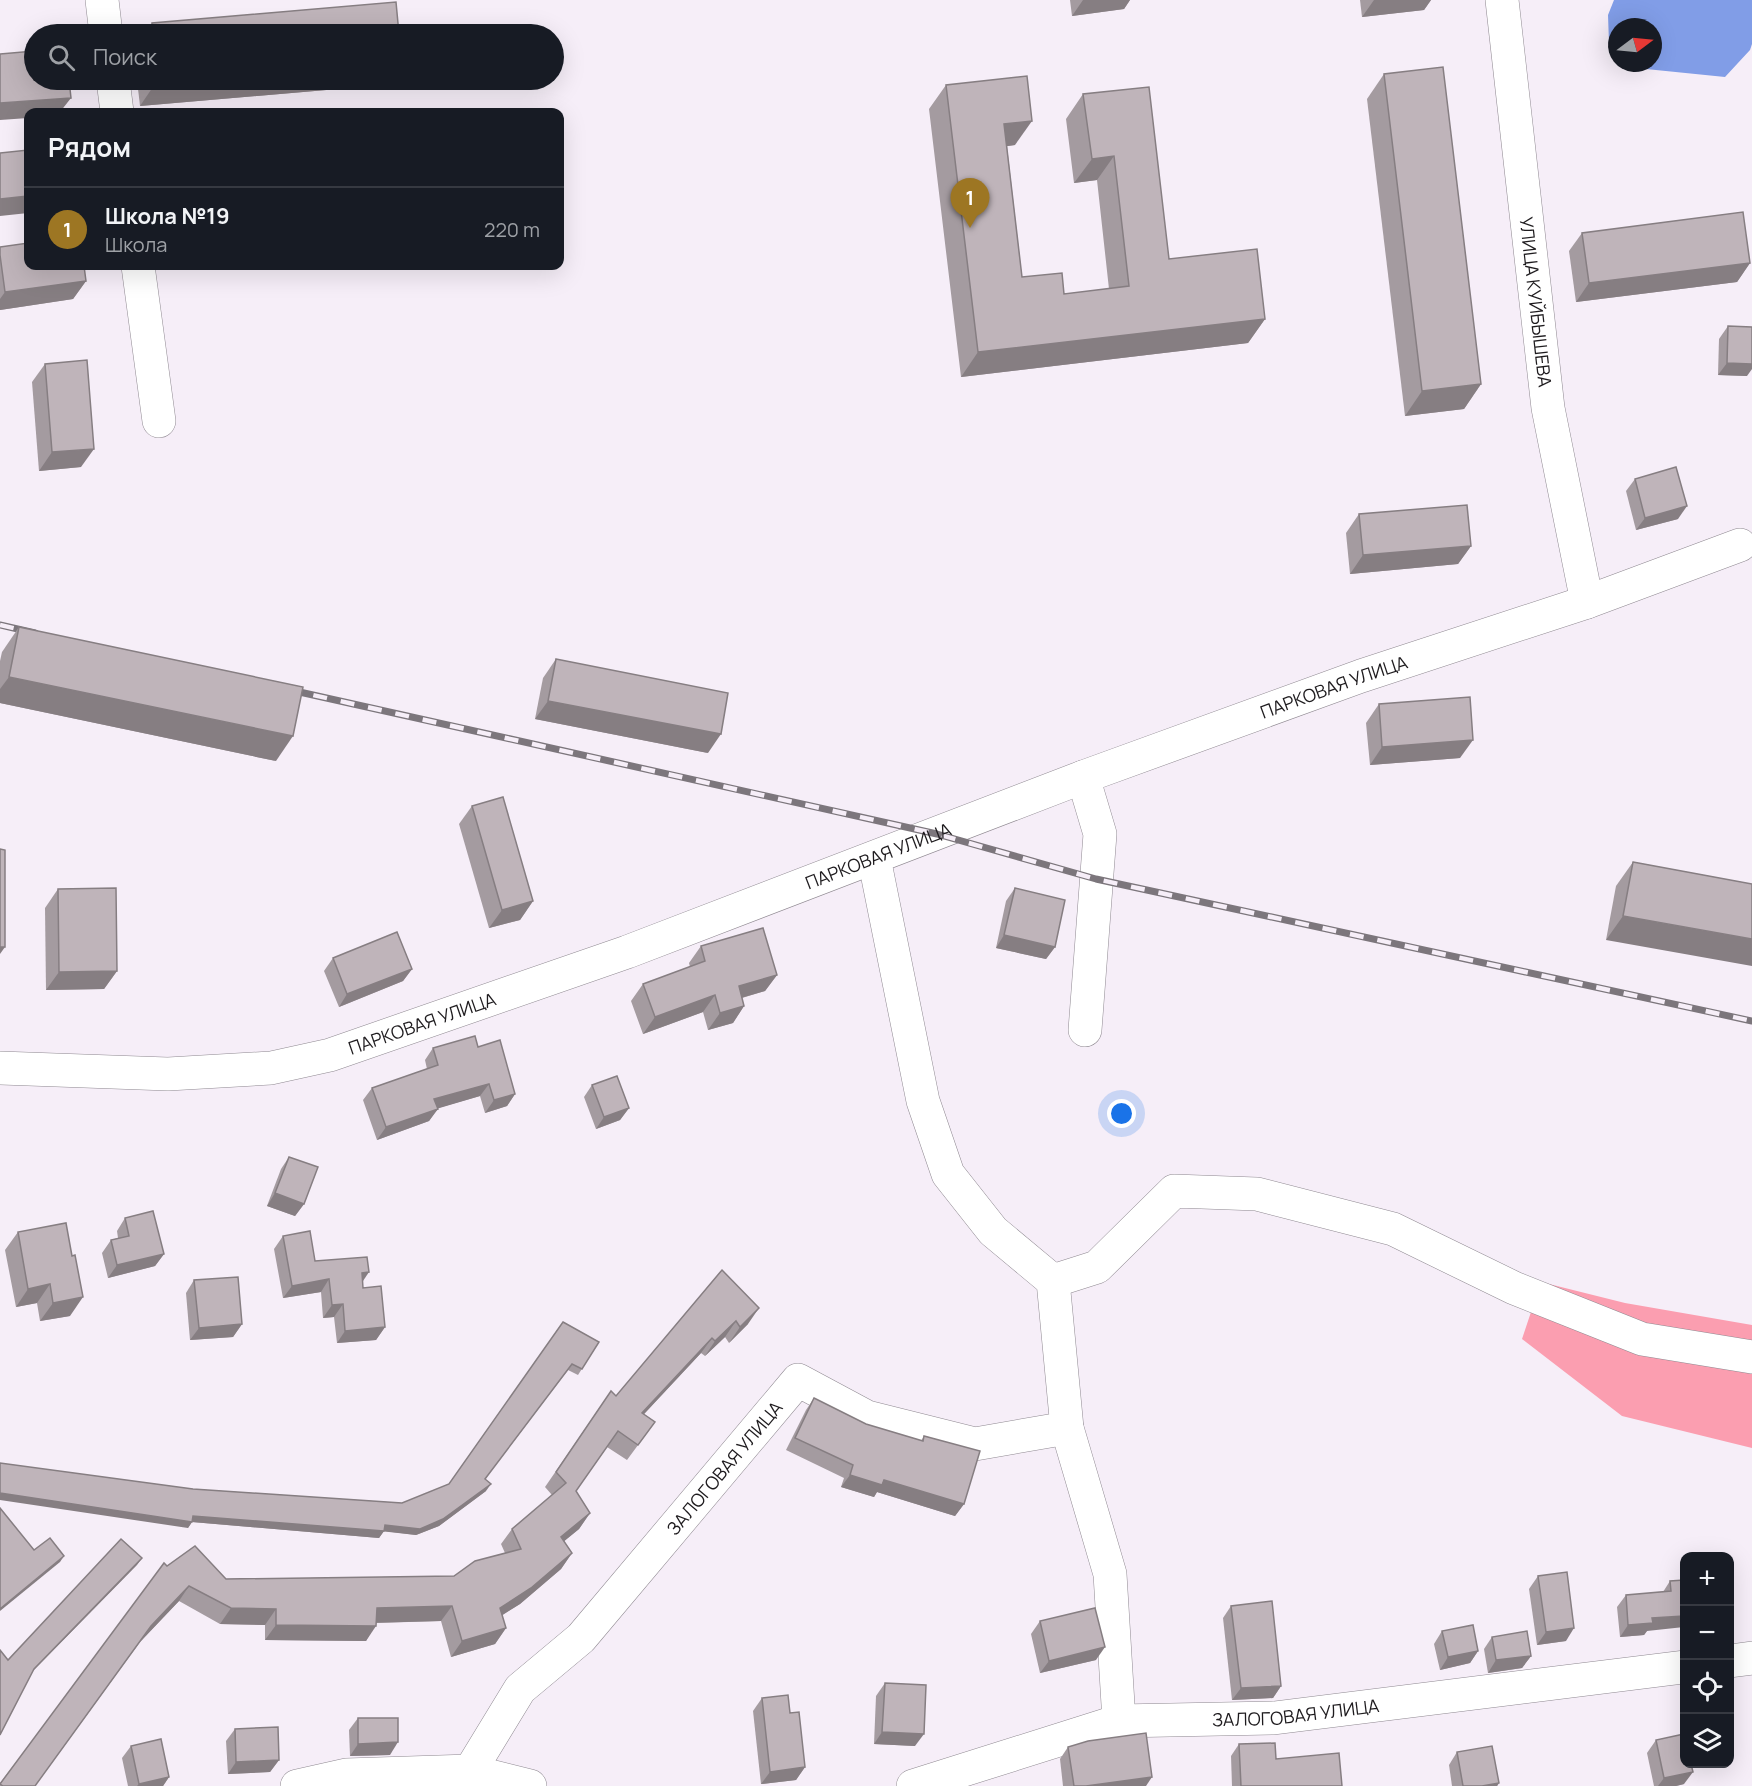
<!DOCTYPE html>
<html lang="ru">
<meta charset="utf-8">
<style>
body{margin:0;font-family:Manrope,sans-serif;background:#20242c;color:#f1f3f6}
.controls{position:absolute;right:18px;bottom:18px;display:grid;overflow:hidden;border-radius:12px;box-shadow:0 6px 24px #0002}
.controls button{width:54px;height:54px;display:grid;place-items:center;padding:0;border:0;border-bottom:2px solid #363941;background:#171b24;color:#f1f3f6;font:30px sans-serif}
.compass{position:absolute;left:1608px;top:18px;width:54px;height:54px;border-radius:50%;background:#171b24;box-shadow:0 6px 24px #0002;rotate:74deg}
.you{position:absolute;left:1122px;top:1114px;width:21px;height:21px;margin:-15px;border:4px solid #fff;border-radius:50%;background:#1a73e8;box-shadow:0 0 0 9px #1a73e833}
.badge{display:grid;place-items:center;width:39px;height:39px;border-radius:50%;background:#9d7623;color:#fff;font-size:20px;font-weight:700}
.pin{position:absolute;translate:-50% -50px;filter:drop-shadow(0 2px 3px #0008)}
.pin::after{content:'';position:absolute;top:32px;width:21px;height:18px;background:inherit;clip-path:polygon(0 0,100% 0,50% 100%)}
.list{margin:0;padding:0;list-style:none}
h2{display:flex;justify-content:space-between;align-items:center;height:78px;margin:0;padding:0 24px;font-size:26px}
h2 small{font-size:20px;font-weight:400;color:#9ea1a6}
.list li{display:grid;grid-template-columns:39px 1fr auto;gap:18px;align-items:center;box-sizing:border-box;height:84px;padding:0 24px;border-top:2px solid #363941}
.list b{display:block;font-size:22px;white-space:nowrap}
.list p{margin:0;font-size:20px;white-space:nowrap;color:#9ea1a6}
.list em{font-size:20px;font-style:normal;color:#9ea1a6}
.icon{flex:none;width:33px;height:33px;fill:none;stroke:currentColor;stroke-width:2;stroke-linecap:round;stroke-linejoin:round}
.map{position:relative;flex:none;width:1752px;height:1786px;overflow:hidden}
.search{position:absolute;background:#171b24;box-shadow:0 6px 24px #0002;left:24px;top:24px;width:540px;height:66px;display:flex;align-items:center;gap:15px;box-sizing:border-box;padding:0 21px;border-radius:33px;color:#9ea1a6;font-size:22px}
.panel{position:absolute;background:#171b24;box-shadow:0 6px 24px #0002;left:24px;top:108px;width:540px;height:162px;border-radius:12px}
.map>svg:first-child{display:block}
.forest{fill:#fb9eb0}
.water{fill:#819de7}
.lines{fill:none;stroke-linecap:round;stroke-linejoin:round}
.minor-casing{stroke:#8f8991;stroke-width:34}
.minor{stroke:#fff;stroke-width:33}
.rail-casing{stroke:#7c767c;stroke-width:7}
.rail{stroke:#f6eef8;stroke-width:4.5;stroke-dasharray:14;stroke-linecap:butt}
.wall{fill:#a49ba0}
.shaded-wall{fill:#867e82}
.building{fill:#bfb4ba;stroke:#867e82;stroke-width:1.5}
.labels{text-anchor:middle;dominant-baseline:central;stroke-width:4.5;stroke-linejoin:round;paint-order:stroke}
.street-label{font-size:18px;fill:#1e1b1e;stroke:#f6eef8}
</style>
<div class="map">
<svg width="1752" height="1786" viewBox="0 0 1752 1786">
<rect width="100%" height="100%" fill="#f6eef8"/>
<!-- forest -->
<polygon class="forest" points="1541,1282 1625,1303 1752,1325 1752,1448 1622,1416 1522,1339"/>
<!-- water -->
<polygon class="water" points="1614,0 1752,0 1752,44 1750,50 1725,77 1646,69 1636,63 1653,63 1653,27 1617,27 1617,50 1609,43 1608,15"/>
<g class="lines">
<!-- minor casing -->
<g class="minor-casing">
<g id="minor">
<polyline points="102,0 106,34"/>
<path id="s1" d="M 1502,0 L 1548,408 L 1587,602"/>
<polyline points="113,80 117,112"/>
<polyline points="138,266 159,421"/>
<polyline points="1083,777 1100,834 1085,1030"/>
<polyline points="874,858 923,1101 948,1174 993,1231 1053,1281 1067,1428 1110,1574 1119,1721"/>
<path id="s2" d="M 0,1068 L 168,1074 L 271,1068 L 330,1055 L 627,952 L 1083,777 L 1361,676 L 1587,602 L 1740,545"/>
<polyline points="1053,1281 1097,1267 1174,1191 1257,1194 1393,1229 1514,1288 1642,1339 1752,1357"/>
<polyline points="1730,1661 1752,1658"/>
<path id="s3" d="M 470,1771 L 520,1689 L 581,1638 L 798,1380 L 867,1417 L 975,1444 L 1067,1428"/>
<polyline points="297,1786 346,1775 470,1771 530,1786"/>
<path id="s4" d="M 913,1786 L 1119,1721 L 1274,1718 L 1684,1667"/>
</g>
</g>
<!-- minor -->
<use href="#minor" class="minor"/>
<!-- rail casing -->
<g class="rail-casing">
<g id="rail">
<polyline points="0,625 35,633"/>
<polyline points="286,689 937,834 1096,879 1752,1021"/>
</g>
</g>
<!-- rail -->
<use href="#rail" class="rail"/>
</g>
<!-- wall -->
<g class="wall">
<polygon points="1070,0 1130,0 1124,9 1072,16"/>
<polygon points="1360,0 1431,0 1424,10 1362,17"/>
<polygon points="152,23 399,34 143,34"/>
<polygon points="1384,74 1481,384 1464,409 1405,416 1367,99"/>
<polygon points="137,80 388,80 384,85 140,106"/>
<polygon points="946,85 1015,145 1007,146 1022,277 1064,294 1109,289 1097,180 1074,183 1066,119 1083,94 1169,259 1265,319 1248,343 961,377 929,109"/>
<polygon points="1582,233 1750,263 1737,282 1576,302 1569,251"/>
<polygon points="0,247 86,281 73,299 0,310"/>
<polygon points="1728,326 1747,376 1718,375 1719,339"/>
<polygon points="45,364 81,467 39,471 32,382"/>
<polygon points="1635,479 1678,519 1636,530 1626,491"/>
<polygon points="1359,514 1471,546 1458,564 1350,574 1346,533"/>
<polygon points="19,627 276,761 0,703 0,661 2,652"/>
<polygon points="556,659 708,753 535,719 543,678"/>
<polygon points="1379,704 1460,758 1370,765 1366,723"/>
<polygon points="472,806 533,901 520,920 489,928 459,824"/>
<polygon points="1633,862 1752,884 1606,940 1616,886"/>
<polygon points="1015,888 1055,947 1046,959 996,948 1006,901"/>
<polygon points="58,889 117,971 104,989 46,990 45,908"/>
<polygon points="701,946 777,975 765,991 742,998 744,1006 733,1023 708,1030 703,1012 643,1034 631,1001 643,984 690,967 689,963"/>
<polygon points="333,958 412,969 403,981 339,1007 324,971"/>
<polygon points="478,1047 515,1094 507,1106 485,1113 480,1096 438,1108 429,1121 377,1140 363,1100 372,1088 427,1069 425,1060 433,1048"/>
<polygon points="592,1085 629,1108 620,1120 596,1129 584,1097"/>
<polygon points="289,1157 304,1204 295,1216 267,1206 281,1169"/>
<polygon points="125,1218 164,1254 155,1266 108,1278 102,1253 111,1240 118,1238 117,1231"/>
<polygon points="18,1232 70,1316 40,1321 37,1303 16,1307 5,1250"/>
<polygon points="283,1236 315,1261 362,1282 363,1288 385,1327 376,1340 337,1343 334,1317 323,1318 321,1292 283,1298 274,1249"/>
<polygon points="722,1270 748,1324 729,1343 725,1337 705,1356 701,1353 644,1414 655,1422 627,1460 607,1447 576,1491 590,1513 579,1529 564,1541 572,1553 561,1569 520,1604 502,1615 506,1628 495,1644 451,1657 441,1621 376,1623 366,1641 265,1640 265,1625 220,1624 179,1601 140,1642 35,1786 0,1786 0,1783 167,1566 226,1579 454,1576 505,1553 501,1544 512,1529 552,1495 545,1487 611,1391 616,1396"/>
<polygon points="194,1280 242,1324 233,1337 190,1340 186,1293"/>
<polygon points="563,1322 599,1342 578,1375 568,1370 485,1479 486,1491 439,1526 416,1535 384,1531 379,1538 192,1522 188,1528 193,1489 402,1503 449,1484"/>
<polygon points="814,1398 866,1424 921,1441 924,1436 964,1504 955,1516 877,1492 874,1497 841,1487 844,1478 786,1450 806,1410"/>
<polygon points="1538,1576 1566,1641 1537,1645 1529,1589"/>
<polygon points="1684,1580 1644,1635 1620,1637 1617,1607 1626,1595 1663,1592 1670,1581"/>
<polygon points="1231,1606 1281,1686 1273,1698 1232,1700 1223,1618"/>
<polygon points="1040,1621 1096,1660 1040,1673 1031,1634"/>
<polygon points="1442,1631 1478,1651 1470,1663 1440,1670 1434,1644"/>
<polygon points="1492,1637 1531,1656 1522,1668 1488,1673 1484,1649"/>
<polygon points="885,1683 915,1746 874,1744 876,1696"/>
<polygon points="762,1698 790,1713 805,1767 796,1780 761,1784 753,1711"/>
<polygon points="358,1718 390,1755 350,1756 349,1730"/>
<polygon points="235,1729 279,1760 270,1772 228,1774 226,1741"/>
<polygon points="1656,1740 1684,1784 1676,1786 1654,1786 1647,1753"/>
<polygon points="1239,1744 1276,1759 1342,1786 1232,1786 1231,1756"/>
<polygon points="131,1746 169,1777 163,1786 128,1786 122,1758"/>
<polygon points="1068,1747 1146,1786 1063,1786 1060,1759"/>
<polygon points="1457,1752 1499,1783 1497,1786 1452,1786 1449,1765"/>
</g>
<!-- shaded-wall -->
<g class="shaded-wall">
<polygon points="1083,0 1130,0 1124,9 1072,16"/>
<polygon points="1374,0 1431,0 1424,10 1362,17"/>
<polygon points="178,80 388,80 384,85 140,106 157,81"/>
<polygon points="71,98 60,112 28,112 28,118 0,120 0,103"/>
<polygon points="1032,121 1015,145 987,149 1004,124"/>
<polygon points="1114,156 1097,180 1074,183 1092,159"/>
<polygon points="28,196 28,213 0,216 0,199"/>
<polygon points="1750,263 1737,282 1576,302 1589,283"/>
<polygon points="86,281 73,299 0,310 0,299 5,292"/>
<polygon points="1265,319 1248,343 961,377 978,352"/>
<polygon points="1727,363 1752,364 1752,369 1747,376 1718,375"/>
<polygon points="1481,384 1464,409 1405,416 1422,391"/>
<polygon points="94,449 81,467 39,471 52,452"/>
<polygon points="1687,506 1678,519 1636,530 1645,518"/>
<polygon points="1471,546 1458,564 1350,574 1363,555"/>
<polygon points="9,677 293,736 276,761 0,703 0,689"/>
<polygon points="548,701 721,734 708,753 535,719"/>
<polygon points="1473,740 1460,758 1370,765 1382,747"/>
<polygon points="533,901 520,920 489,928 502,910"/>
<polygon points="1623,916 1752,939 1752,966 1606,940"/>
<polygon points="1004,935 1055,947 1046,959 996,948"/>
<polygon points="0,947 5,947 0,954"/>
<polygon points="412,969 403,981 339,1007 347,994"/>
<polygon points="117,971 104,989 46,990 59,972"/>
<polygon points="777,975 765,991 727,1002 739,986"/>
<polygon points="715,995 703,1012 643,1034 655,1017"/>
<polygon points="744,1006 733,1023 708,1030 720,1013"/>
<polygon points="489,1084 480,1096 426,1112 434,1099"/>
<polygon points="515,1094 507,1106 485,1113 494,1100"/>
<polygon points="629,1108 620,1120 596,1129 604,1117"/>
<polygon points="438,1109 429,1121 377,1140 386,1127"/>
<polygon points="275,1193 304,1204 295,1216 267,1206"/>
<polygon points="164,1254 155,1266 108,1278 117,1265"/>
<polygon points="369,1272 361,1284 362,1273"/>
<polygon points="329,1279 321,1292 283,1298 292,1286"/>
<polygon points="50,1284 37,1303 16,1307 28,1289"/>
<polygon points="83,1297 70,1316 40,1321 53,1303"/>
<polygon points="343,1304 334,1317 323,1318 332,1305"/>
<polygon points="759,1308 748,1324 729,1343 740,1327"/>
<polygon points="736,1321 725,1337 705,1356 715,1341"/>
<polygon points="242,1324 233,1337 190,1340 199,1328"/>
<polygon points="385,1327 376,1340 337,1343 345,1331"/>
<polygon points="712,1338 701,1353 631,1428 642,1413"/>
<polygon points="850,1475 884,1480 964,1504 955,1516 877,1492 874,1497 841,1487"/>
<polygon points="491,1484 486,1491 439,1526 416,1535 380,1531 385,1525"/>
<polygon points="0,1493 193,1516 384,1531 379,1538 192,1522 188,1528 0,1500"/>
<polygon points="590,1513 579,1529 551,1552 561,1537"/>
<polygon points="572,1553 561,1569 520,1604 490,1623 500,1608"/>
<polygon points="64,1556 60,1562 0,1611 0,1609"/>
<polygon points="142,1558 137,1565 29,1675 34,1669"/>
<polygon points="189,1586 179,1601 140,1642 151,1626"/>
<polygon points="452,1606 441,1621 366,1623 377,1608"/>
<polygon points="231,1608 276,1609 265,1625 220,1624"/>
<polygon points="1684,1616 1684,1627 1647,1631 1644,1635 1620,1637 1628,1625 1652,1618"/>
<polygon points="276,1625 376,1626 366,1641 265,1640"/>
<polygon points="506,1628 495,1644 451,1657 462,1641"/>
<polygon points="1574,1628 1566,1641 1537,1645 1546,1632"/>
<polygon points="1105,1647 1096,1660 1040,1673 1049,1661"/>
<polygon points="1478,1651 1470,1663 1440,1670 1448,1657"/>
<polygon points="1531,1656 1522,1668 1488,1673 1496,1660"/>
<polygon points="1281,1686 1273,1698 1232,1700 1241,1688"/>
<polygon points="882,1732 924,1734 915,1746 874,1744"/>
<polygon points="398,1742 390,1755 350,1756 358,1744"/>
<polygon points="279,1760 270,1772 228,1774 236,1762"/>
<polygon points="805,1767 796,1780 761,1784 770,1772"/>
<polygon points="1693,1772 1684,1784 1676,1786 1658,1786 1664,1778"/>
<polygon points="169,1777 163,1786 137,1786 139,1784"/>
<polygon points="1152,1777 1146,1786 1086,1786"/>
<polygon points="1499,1783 1497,1786 1482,1786"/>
</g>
<!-- building -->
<g class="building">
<polygon points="396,2 399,34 153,34 152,23"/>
<polygon points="34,51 34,80 69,80 71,98 0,103 0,54"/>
<polygon points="1443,67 1481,384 1422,391 1384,74"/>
<polygon points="1027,76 1032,121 1004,124 1022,277 1062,273 1064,294 1129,286 1114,156 1092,159 1083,94 1149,87 1169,259 1257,249 1265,319 978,352 946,85"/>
<polygon points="157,80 178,80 157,81"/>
<polygon points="28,150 28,196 0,199 0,153"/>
<polygon points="1743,212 1750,263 1589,283 1582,233"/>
<polygon points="28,243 28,266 84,266 86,281 5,292 0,255 0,247"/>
<polygon points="1728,326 1752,327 1752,364 1727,363"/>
<polygon points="87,360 94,449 52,452 45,364"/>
<polygon points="1676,467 1687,506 1645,518 1635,479"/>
<polygon points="1467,505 1471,546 1363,555 1359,514"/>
<polygon points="19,627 303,687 293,736 9,677"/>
<polygon points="556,659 728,693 721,734 548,701"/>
<polygon points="1470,697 1473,740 1382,747 1379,704"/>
<polygon points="503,797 533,901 502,910 472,806"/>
<polygon points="0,849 5,850 5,947 0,947"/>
<polygon points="1633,862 1752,884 1752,939 1623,916"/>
<polygon points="116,888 117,971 59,972 58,889"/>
<polygon points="1015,888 1065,900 1055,947 1004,935"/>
<polygon points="763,928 777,975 739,986 744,1006 720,1013 715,995 655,1017 643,984 705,961 701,946"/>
<polygon points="397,932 412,969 347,994 333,958"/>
<polygon points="475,1036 478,1047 500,1040 515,1094 494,1100 489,1084 434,1099 438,1109 386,1127 372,1088 438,1065 433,1048"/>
<polygon points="617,1076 629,1108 604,1117 592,1085"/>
<polygon points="289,1157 318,1167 304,1204 275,1193"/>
<polygon points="153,1211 164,1254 117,1265 111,1240 129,1236 125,1218"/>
<polygon points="66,1223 72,1256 75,1255 83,1297 53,1303 50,1284 28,1289 18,1232"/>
<polygon points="310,1231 315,1261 367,1257 369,1272 362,1273 363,1288 381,1286 385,1327 345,1331 343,1304 332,1305 329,1279 292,1286 283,1236"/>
<polygon points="722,1270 759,1308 740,1327 736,1321 715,1341 712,1338 642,1413 655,1422 638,1445 618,1431 576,1491 590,1513 561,1537 572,1553 531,1588 500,1608 506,1628 462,1641 452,1606 377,1608 376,1626 276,1625 276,1609 231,1608 189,1586 151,1626 35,1786 3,1786 0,1784 164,1563 167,1566 195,1546 226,1579 454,1576 475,1561 521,1549 512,1529 566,1483 556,1472 611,1391 616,1396"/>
<polygon points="238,1277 242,1324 199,1328 194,1280"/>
<polygon points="563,1322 599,1342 582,1369 572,1364 485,1479 491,1484 443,1519 420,1529 385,1525 384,1531 193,1516 192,1522 0,1493 0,1463 193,1489 402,1503 449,1484"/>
<polygon points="814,1398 866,1424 923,1441 924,1436 980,1451 964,1504 884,1480 882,1485 850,1475 853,1465 795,1438"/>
<polygon points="0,1508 34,1550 50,1538 64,1556 0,1609"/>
<polygon points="121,1539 142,1558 34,1669 0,1735 0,1650 8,1660"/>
<polygon points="1567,1572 1574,1628 1546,1632 1538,1576"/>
<polygon points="1684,1580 1684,1616 1652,1618 1653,1623 1628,1625 1626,1595 1671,1591 1670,1581"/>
<polygon points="1272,1601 1281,1686 1241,1688 1231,1606"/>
<polygon points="1095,1608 1105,1647 1049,1661 1040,1621"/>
<polygon points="1473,1625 1478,1651 1448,1657 1442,1631"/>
<polygon points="1527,1631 1531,1656 1496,1660 1492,1637"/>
<polygon points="885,1683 926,1685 924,1734 882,1732"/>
<polygon points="788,1695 790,1713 799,1712 805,1767 770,1772 762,1698"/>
<polygon points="358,1718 398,1718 398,1742 358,1744"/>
<polygon points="278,1727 279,1760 236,1762 235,1729"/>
<polygon points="1146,1733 1152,1777 1086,1786 1074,1786 1068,1747 1088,1741"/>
<polygon points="1684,1734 1684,1764 1691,1764 1693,1772 1664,1778 1656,1740"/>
<polygon points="161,1739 169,1777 139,1784 131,1746"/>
<polygon points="1275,1743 1276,1759 1339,1753 1342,1786 1241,1786 1239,1744"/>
<polygon points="1492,1746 1499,1783 1482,1786 1463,1786 1457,1752"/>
</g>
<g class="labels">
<!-- street labels -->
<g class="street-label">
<text stroke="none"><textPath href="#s1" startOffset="304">УЛИЦА КУЙБЫШЕВА</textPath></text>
<text stroke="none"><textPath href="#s2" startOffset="1401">ПАРКОВАЯ УЛИЦА</textPath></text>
<text stroke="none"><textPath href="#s2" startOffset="915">ПАРКОВАЯ УЛИЦА</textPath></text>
<text stroke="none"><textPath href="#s2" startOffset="429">ПАРКОВАЯ УЛИЦА</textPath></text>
<text stroke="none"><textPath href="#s3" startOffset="398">ЗАЛОГОВАЯ УЛИЦА</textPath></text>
<text stroke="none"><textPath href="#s4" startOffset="393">ЗАЛОГОВАЯ УЛИЦА</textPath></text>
</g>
</g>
</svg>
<div class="controls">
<button>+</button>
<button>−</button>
<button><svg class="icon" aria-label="locate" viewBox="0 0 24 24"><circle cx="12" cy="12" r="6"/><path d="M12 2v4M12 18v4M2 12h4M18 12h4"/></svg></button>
<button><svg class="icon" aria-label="layers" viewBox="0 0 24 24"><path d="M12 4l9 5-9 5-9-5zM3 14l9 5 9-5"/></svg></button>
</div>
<svg class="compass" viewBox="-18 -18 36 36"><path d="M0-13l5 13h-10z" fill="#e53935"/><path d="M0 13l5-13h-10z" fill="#9ea1a6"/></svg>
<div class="you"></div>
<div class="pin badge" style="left:970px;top:228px">1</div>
<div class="search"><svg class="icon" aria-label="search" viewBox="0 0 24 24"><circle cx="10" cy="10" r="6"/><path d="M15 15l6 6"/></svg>Поиск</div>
<section class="panel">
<h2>Рядом<small></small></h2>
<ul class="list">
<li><span class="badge">1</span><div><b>Школа №19</b><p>Школа</p></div><em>220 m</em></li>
</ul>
</section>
</div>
